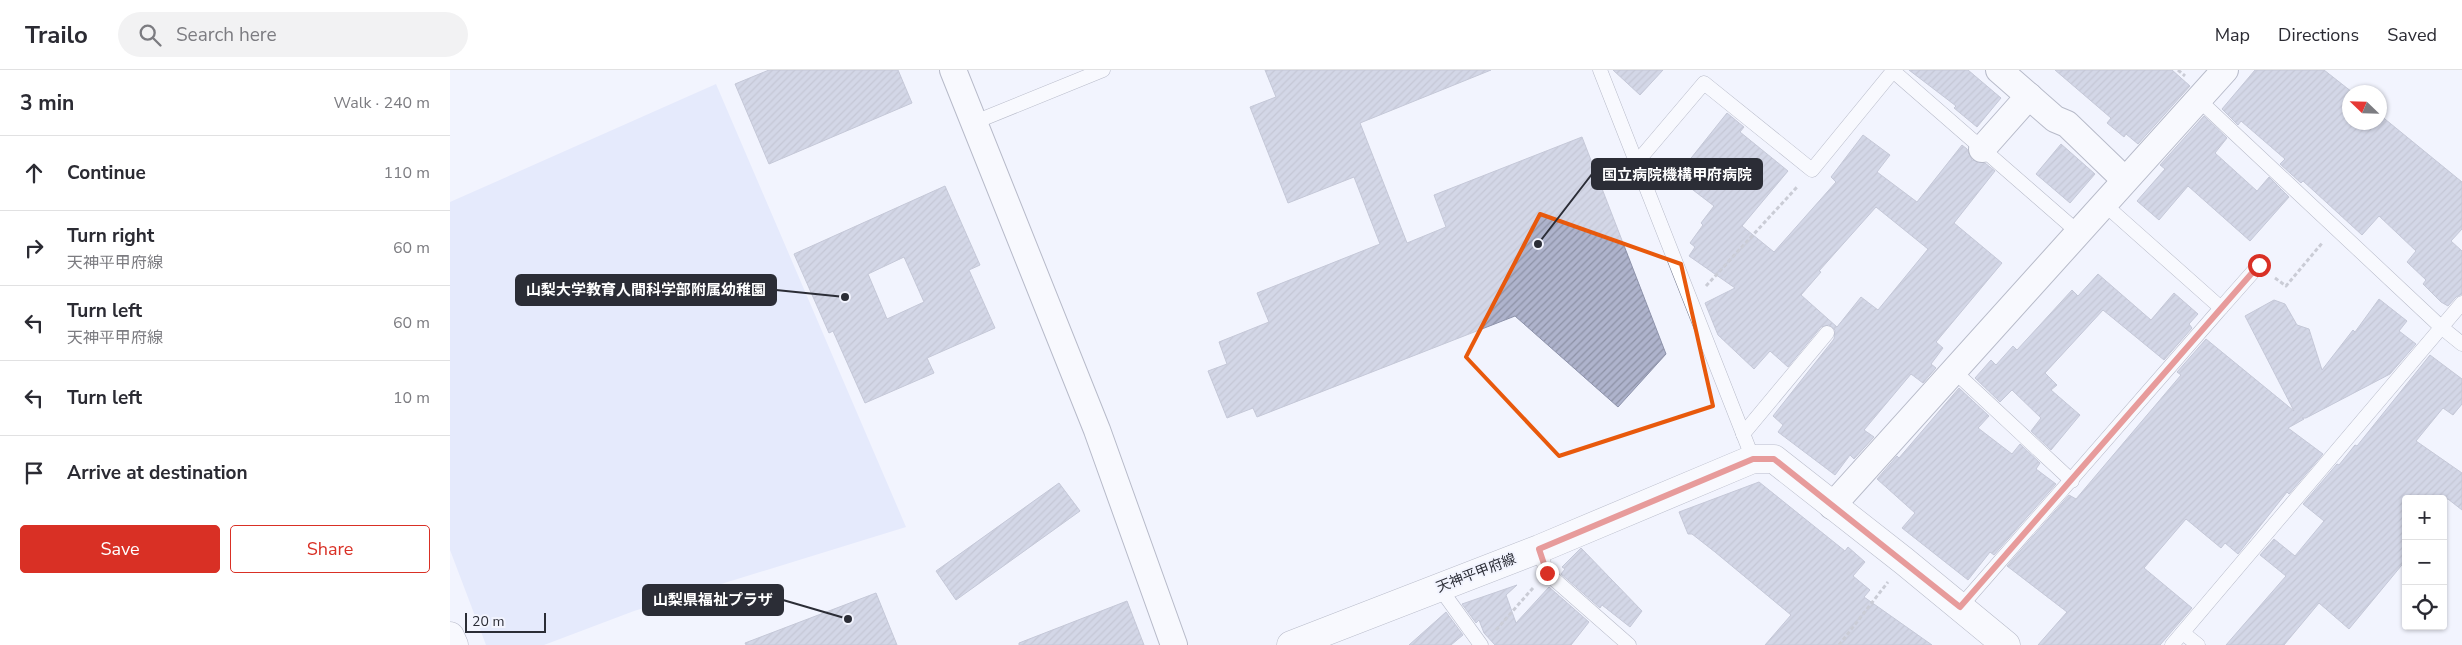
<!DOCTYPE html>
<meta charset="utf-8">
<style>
body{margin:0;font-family:"Nunito Sans","Noto Sans JP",sans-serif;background:#f2f2f3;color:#2b2b33}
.controls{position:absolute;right:15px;bottom:15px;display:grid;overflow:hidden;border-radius:5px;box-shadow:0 1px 4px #0004}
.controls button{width:45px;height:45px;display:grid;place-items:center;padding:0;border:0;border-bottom:1px solid #e1e1e2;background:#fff;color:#2b2b33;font:25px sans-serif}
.compass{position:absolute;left:1892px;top:15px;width:45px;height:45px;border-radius:50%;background:#fff;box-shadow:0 1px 4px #0004;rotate:293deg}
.scale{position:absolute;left:15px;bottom:12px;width:81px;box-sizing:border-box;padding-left:5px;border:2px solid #2b2d36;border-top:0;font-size:14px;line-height:18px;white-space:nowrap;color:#2b2d36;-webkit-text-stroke:4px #f2f4fe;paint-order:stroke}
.stop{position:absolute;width:15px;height:15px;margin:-11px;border:4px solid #d93025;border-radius:50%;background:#fff}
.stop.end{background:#d93025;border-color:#fff;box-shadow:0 1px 5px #0008}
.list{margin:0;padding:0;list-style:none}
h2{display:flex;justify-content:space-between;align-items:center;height:65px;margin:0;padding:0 20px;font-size:21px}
h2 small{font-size:16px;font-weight:400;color:#7c7c81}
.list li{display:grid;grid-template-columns:32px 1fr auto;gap:15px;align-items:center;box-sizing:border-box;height:75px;padding:0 20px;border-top:1px solid #e1e1e2}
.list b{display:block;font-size:19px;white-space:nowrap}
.list p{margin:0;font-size:16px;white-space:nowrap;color:#7c7c81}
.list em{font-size:16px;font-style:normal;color:#7c7c81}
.actions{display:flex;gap:10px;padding:15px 20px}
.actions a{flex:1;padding:11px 0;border:1px solid #d93025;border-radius:5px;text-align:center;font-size:18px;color:#d93025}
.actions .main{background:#d93025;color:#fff}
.icon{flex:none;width:28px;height:28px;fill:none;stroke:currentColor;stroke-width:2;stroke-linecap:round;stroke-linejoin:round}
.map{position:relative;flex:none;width:2012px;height:575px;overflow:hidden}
header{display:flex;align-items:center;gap:30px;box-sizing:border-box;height:70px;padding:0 25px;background:#fff;border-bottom:1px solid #e1e1e2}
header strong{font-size:24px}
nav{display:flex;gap:28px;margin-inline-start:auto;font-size:18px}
.search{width:350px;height:45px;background:#f2f2f3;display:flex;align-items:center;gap:12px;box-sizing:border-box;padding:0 18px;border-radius:28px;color:#7c7c81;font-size:19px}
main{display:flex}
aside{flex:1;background:#fff}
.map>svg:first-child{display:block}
.garden{fill:#d6ddfa}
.building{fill:url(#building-hatch);stroke:#8d92aa;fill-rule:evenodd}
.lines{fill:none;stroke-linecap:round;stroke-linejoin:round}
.lane-casing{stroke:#70758b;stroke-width:15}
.street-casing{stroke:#70758b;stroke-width:28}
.secondary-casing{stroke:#70758b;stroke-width:29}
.path{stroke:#9a9ca6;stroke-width:3;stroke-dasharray:4 2.5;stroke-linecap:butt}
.lane{stroke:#fff;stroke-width:14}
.street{stroke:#fff;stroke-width:26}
.secondary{stroke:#fff;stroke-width:28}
.route{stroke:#d93025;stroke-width:6}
.marked{fill:none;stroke:#e8590c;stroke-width:4;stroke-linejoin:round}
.labels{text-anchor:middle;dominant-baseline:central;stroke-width:4;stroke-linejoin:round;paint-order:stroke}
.street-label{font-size:14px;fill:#2b2d36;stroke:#f2f4fe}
.leader{fill:none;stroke:#2b2d36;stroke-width:2}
.callout-dot{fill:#2b2d36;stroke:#f2f4fe;stroke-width:2}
.callout{fill:#2b2d36;stroke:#2b2d36;stroke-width:2}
.callout-label{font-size:15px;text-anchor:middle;font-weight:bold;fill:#fff}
</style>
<header>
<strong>Trailo</strong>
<div class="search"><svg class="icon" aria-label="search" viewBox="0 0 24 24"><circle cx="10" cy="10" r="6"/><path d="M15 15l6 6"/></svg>Search here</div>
<nav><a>Map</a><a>Directions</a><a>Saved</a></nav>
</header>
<main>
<aside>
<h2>3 min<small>Walk · 240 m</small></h2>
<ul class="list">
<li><svg class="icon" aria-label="ahead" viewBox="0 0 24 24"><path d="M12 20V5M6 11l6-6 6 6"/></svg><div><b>Continue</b></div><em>110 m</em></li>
<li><svg class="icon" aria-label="right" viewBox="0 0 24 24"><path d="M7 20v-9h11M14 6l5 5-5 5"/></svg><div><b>Turn right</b><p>天神平甲府線</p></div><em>60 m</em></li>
<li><svg class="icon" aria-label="left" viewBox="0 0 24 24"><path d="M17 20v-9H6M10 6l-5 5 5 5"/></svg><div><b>Turn left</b><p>天神平甲府線</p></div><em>60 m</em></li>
<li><svg class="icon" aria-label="left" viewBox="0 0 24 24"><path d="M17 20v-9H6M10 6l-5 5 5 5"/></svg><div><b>Turn left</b></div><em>10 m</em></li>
<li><svg class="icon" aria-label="arrive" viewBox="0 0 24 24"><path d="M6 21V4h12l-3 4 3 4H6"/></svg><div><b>Arrive at destination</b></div></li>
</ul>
<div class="actions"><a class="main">Save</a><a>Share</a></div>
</aside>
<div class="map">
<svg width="2012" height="575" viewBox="0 0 2012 575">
<defs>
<pattern id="building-hatch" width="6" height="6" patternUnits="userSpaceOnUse" patternTransform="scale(1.25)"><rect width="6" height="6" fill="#aeb3cc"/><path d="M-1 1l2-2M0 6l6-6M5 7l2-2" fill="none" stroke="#8e92a6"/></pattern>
</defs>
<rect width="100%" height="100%" fill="#f2f4fe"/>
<!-- garden -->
<polygon class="garden" points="266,14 456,457 184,541 94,575 36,575 0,480 0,132"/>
<!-- building -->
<g class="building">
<polygon points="319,0 448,0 462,33 319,94 285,14"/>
<polygon points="815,0 1041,0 910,53 957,173 996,157 984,125 1132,67 1216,284 1168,337 1065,246 807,347 803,338 777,348 758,301 777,294 769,272 819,252 807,223 930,174 904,107 838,133 800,37 826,27"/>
<polygon points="1163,0 1213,0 1190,25"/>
<polygon points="1459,0 1518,0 1551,28 1527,57 1504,38 1506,36"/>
<polygon points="1605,0 1722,0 1740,16 1688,74 1676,64 1674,67 1657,53 1661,48"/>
<polygon points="1805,0 1874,0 1902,22 1900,22 1900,52 1930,52 1930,45 2012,112 2012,159 2001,171 2012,181 2012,224 2006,227 1998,236 1991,232 1973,214 1976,210 1957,192 1966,181 1929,146 1912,165 1853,111 1851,113 1830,94 1835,89 1791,51 1788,55 1772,39"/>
<path d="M 1277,43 L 1294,57 L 1290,62 L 1338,101 L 1292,156 L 1324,182 L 1386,112 L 1381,107 L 1413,65 L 1440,85 L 1427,102 L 1467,132 L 1512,75 L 1517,79 L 1522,90 L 1535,93 L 1545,101 L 1504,153 L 1552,193 L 1486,272 L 1493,278 L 1481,294 L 1486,298 L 1473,313 L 1461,304 L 1414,360 L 1424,367 L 1404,389 L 1400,385 L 1385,405 L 1328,362 L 1333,355 L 1323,346 L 1384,269 L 1385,260 L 1379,255 L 1371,257 L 1338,297 L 1320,281 L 1304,299 L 1268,265 L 1255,233 L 1285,218 L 1239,186 L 1245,177 L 1240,173 L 1253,155 L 1251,153 L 1264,136 L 1226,107 ZM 1426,137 L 1478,179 L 1428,240 L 1411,227 L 1387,257 L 1351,225 L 1371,202 L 1369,201 Z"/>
<polygon points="1754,46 1777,68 1765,83 1807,121 1819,107 1839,127 1800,171 1738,116 1709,150 1687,131 1715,99 1710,95"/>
<polygon points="1611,74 1645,104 1620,133 1586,104"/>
<path d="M 495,116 L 530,195 L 519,200 L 545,258 L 477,288 L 484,303 L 415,333 L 383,261 L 379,263 L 344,184 ZM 454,187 L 474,232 L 437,249 L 418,204 Z"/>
<polygon points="1648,204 1701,250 1724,223 1748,244 1739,254 1742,258 1714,290 1653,240 1595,303 1607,315 1601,320 1630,345 1601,380 1581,361 1591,348 1562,320 1550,332 1525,308 1541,290 1546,295 1563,276 1567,280 1622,220 1628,226"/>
<polygon points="1929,229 1957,251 1949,261 1966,274 1940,304 1856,348 1852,348 1854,349 1838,358 1873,384 1839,424 1837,422 1788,484 1775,473 1771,478 1736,449 1694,498 1742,538 1710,575 1588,575 1617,542 1557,496 1619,425 1626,429 1731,305 1727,302 1756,269 1844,341 1795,246 1824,230 1835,234 1847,255 1859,259 1872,300 1903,260 1905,262"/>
<polygon points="1980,285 2012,309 2012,334 2003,345 1993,338 1966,371 2012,403 2012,440 1998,429 1956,429 1956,490 1899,559 1869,533 1834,575 1776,575 1836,506 1810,485 1824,469 1845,486 1874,451 1853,434 1887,394 1889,395 1905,375 1907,376"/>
<polygon points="1509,318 1539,346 1528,358 1562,384 1570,374 1590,393 1586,399 1606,414 1544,485 1540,482 1518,510 1452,458 1465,443 1427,409 1447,386 1449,388"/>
<polygon points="1309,412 1395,481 1398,477 1415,492 1403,506 1420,520 1414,527 1482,575 1315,575 1341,545 1265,482 1242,464 1238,464 1229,442"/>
<polygon points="609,413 630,441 506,530 486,501"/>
<polygon points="1131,478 1192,541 1180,557 1152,535 1150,538 1111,504 1115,499 1112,497"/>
<polygon points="1067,515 1056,525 1066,553 1099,517 1139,552 1121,575 1045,575 1034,563 1029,550 1026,553 1012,534"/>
<polygon points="426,523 447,575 296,575 295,573"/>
<polygon points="677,531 694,575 569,575 569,573"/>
<polygon points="996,542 1013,565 1001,575 959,575"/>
</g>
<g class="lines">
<!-- lane casing -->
<g class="lane-casing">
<g id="lane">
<polyline points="1150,0 1303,389"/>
<polyline points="1442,0 1629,163"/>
<polyline points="1749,30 1991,257 2012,274"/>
<polyline points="525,52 653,0"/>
<polyline points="1187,92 1254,13 1362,100 1443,1"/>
<polyline points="1771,238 1809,195"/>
<polyline points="1504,301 1622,411"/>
<polyline points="1293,364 1377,263"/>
<polyline points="1089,479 1097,503 1179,575"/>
<polyline points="989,517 1031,575"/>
<polyline points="1510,537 1771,238 1654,134"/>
<polyline points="1733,563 1748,575"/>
<polyline points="1722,575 2012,233"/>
</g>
</g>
<!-- street casing -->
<g class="street-casing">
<g id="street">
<polyline points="503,0 647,360 724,575"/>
<polyline points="1549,0 1605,49 1617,54 1675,110"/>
<polyline points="1532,79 1579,26"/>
<polyline points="1382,436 1775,0"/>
</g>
</g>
<!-- secondary casing -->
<g class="secondary-casing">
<g id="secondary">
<polyline points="0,566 4,575"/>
<polyline points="841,575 1089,479 1303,389 1324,389 1454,491 1556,575"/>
</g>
</g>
<!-- path -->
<g class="path">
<polyline points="1728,0 1735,6"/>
<polyline points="1825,208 1836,216 1873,172"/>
<polyline points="1256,216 1348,116"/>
<polyline points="1046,560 1083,518"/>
<polyline points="1389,575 1438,512"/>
</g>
<!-- lane -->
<use href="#lane" class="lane"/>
<!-- street -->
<use href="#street" class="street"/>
<!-- secondary -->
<use href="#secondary" class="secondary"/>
</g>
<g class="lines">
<!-- route -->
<polyline class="route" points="1097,503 1089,479 1303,389 1324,389 1510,537 1809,195"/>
</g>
<!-- marked area -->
<path d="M0 0H2012V575H0ZM 1090,144 L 1231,194 L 1263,336 L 1109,386 L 1016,287 Z" fill="#f2f4fe" fill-opacity=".55" fill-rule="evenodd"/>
<path class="marked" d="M 1090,144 L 1231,194 L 1263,336 L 1109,386 L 1016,287 Z"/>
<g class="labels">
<!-- street labels -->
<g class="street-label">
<text transform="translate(1026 503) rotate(-21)">天神平甲府線</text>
</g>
</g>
<!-- callouts -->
<path class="leader" d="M1088 174L1142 104M395 227L326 220M398 549L333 530"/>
<g class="callout-dot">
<circle cx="1088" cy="174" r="5"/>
<circle cx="395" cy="227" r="5"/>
<circle cx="398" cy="549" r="5"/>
</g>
<g class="callout">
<rect x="1142" y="89" width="170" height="30" rx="5"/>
<rect x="66" y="205" width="260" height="30" rx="5"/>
<rect x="193" y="515" width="140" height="30" rx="5"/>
</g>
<g class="callout-label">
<text x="1227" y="110">国立病院機構甲府病院</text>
<text x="196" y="225">山梨大学教育人間科学部附属幼稚園</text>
<text x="263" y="535">山梨県福祉プラザ</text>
</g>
</svg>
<div class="controls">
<button>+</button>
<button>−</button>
<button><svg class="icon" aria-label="locate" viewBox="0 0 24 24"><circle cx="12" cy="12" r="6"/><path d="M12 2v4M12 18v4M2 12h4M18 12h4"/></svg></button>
</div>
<svg class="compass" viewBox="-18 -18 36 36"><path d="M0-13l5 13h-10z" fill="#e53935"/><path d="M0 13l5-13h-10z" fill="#7c7c81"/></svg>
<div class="scale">20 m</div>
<div class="stop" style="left:1809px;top:195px"></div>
<div class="stop end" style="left:1097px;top:503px"></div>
</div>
</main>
